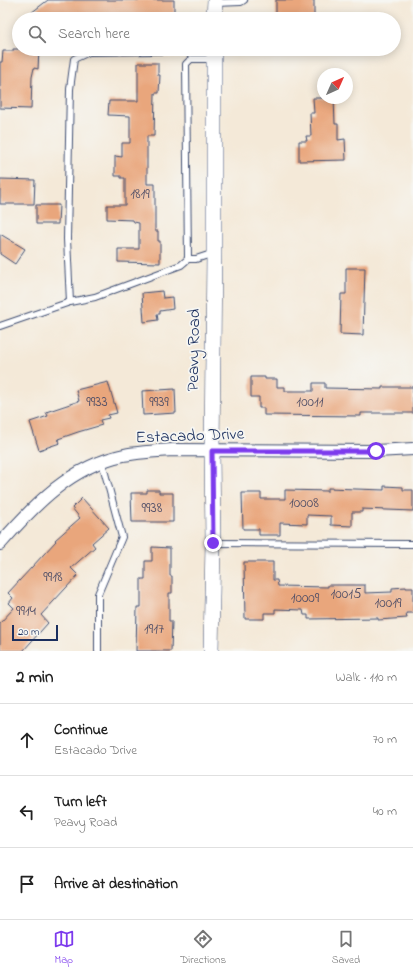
<!DOCTYPE html>
<meta charset="utf-8">
<style>
body{margin:0;font-family:"Indie Flower",sans-serif;background:#f2f2f2;color:#222}
.compass{position:absolute;left:317px;top:68px;width:36px;height:36px;border-radius:50%;background:#fff;box-shadow:0 2px 10px #0003;rotate:45deg}
.scale{position:absolute;left:12px;bottom:10px;width:46px;box-sizing:border-box;padding-left:4px;border:2px solid #1b2f5e;border-top:0;font-size:11px;line-height:14px;white-space:nowrap;color:#1b2f5e;-webkit-text-stroke:3px #f6f6f2;paint-order:stroke}
.stop{position:absolute;width:12px;height:12px;margin:-9px;border:3px solid #7c3aed;border-radius:50%;background:#fff}
.stop.end{background:#7c3aed;border-color:#fff;box-shadow:0 1px 4px #0008}
.list{margin:0;padding:0;list-style:none}
h2{display:flex;justify-content:space-between;align-items:center;height:52px;margin:0;padding:0 16px;font-size:17px}
h2 small{font-size:13px;font-weight:400;color:#767676}
.list li{display:grid;grid-template-columns:26px 1fr auto;gap:12px;align-items:center;box-sizing:border-box;height:72px;padding:0 16px;border-top:1px solid #e0e0e0}
.list b{display:block;font-size:15px;white-space:nowrap}
.list p{margin:0;font-size:13px;white-space:nowrap;color:#767676}
.list em{font-size:13px;font-style:normal;color:#767676}
.icon{flex:none;width:22px;height:22px;fill:none;stroke:currentColor;stroke-width:2;stroke-linecap:round;stroke-linejoin:round}
.map{position:relative;flex:none;width:413px;height:651px;overflow:hidden}
.search{position:absolute;background:#fff;box-shadow:0 2px 10px #0003;left:12px;right:12px;top:12px;height:44px;display:flex;align-items:center;gap:10px;box-sizing:border-box;padding:0 14px;border-radius:22px;color:#767676;font-size:15px}
.sheet{height:268px;background:#fff}
nav{display:flex;justify-content:space-around;align-items:center;box-sizing:border-box;height:56px;border-top:1px solid #e0e0e0;background:#fff;font-size:11px;color:#767676}
nav a{display:grid;justify-items:center;gap:2px}
nav .on{color:#7c3aed}
.map>svg:first-child{display:block}
.building{fill:#e9a67c}
.lines{fill:none;stroke-linecap:round;stroke-linejoin:round}
.service-casing{stroke:#3c4b70;stroke-width:8}
.minor-casing{stroke:#3c4b70;stroke-width:14}
.tertiary-casing{stroke:#3c4b70;stroke-width:16}
.service{stroke:#fff;stroke-width:6}
.minor{stroke:#fff;stroke-width:12}
.tertiary{stroke:#fff;stroke-width:15}
.route{stroke:#7c3aed;stroke-width:5}
.labels{text-anchor:middle;dominant-baseline:central;stroke-width:3.5;stroke-linejoin:round;paint-order:stroke}
.number-label{font-size:15px;fill:#4e4d66}
.street-label{font-size:17px;fill:#1b2f5e;stroke:#f6f6f2}
</style>
<div class="map">
<svg width="413" height="651" viewBox="0 0 413 651">
<rect width="100%" height="100%" fill="#f6f6f2"/>
<filter id="ink" filterUnits="userSpaceOnUse"><feTurbulence type="fractalNoise" baseFrequency=".025" numOctaves="2"/><feDisplacementMap in="SourceGraphic" scale="8" xChannelSelector="R" yChannelSelector="G"/><feConvolveMatrix kernelMatrix="1 2 1 2 8 2 1 2 1" color-interpolation-filters="sRGB"/></filter>
<filter id="wash" filterUnits="userSpaceOnUse"><feTurbulence type="fractalNoise" baseFrequency=".012" numOctaves="4" result="noise"/><feDisplacementMap in="SourceGraphic" scale="16" xChannelSelector="R" yChannelSelector="G"/><feGaussianBlur stdDeviation="0.9" result="paint"/><feColorMatrix in="noise" values="0 0 0 0 0 0 0 0 0 0 0 0 0 0 0 0 0 1.4 0 .05"/><feComposite in="paint" operator="in"/></filter>
<g filter="url(#wash)">
<rect width="100%" height="100%" fill="#f4e9d8"/>
<g id="blocks">
<!-- building -->
<g class="building">
<polygon points="48,0 174,0 174,19 23,19"/>
<rect x="276" y="0" width="38" height="19"/>
<polygon points="13,49 39,49 38,69 34,68 32,77 31,109 0,108 0,62 2,62 3,51 13,51"/>
<polygon points="138,63 158,63 158,75 160,75 159,93 155,93 154,136 147,136 147,184 155,184 155,231 158,231 158,241 160,241 160,263 118,262 118,249 139,249 139,223 134,222 133,220 107,219 107,205 125,205 125,178 121,178 121,176 115,176 115,156 122,157 122,143 130,143 130,116 108,115 109,101 138,101"/>
<polygon points="313,98 334,98 335,124 338,124 338,140 345,139 346,160 299,161 299,141 307,141 306,136 311,136 310,113 314,113"/>
<polygon points="0,179 35,180 34,204 0,204"/>
<polygon points="36,205 59,205 58,224 36,224"/>
<polygon points="0,234 25,249 15,264 0,254"/>
<polygon points="346,268 365,268 363,335 340,334 341,294 346,294"/>
<polygon points="162,291 163,298 172,297 173,309 160,311 160,314 157,314 158,320 144,322 142,293"/>
<polygon points="251,377 265,377 265,379 277,379 277,387 285,387 285,391 313,391 313,383 325,383 325,388 382,389 382,387 413,387 413,413 361,413 361,416 264,415 264,408 259,408 259,397 251,397"/>
<polygon points="108,382 117,413 108,415 109,418 100,420 102,425 78,432 58,439 60,443 39,450 30,422 48,416 46,412 79,401 76,390"/>
<polygon points="175,389 176,413 143,415 142,391"/>
<polygon points="384,486 403,487 403,490 413,490 413,511 362,509 362,512 352,512 352,526 331,525 331,516 307,515 307,524 280,523 280,535 259,535 259,529 243,529 242,493 261,493 261,499 285,499 285,490 328,491 328,488 384,490"/>
<polygon points="147,490 159,490 159,493 173,493 173,522 132,522 131,493 147,493"/>
<polygon points="82,498 109,528 92,543 95,547 71,568 78,575 41,615 48,623 23,651 0,651 0,623 14,608 9,603 13,598 8,593 56,541 55,540 80,518 72,508"/>
<polygon points="152,547 170,548 170,576 172,576 172,593 169,593 169,621 172,621 171,651 136,651 137,607 141,607 141,579 145,579 145,561 152,561"/>
<polygon points="244,562 273,562 273,580 277,580 278,586 328,587 328,585 365,585 365,593 392,592 392,588 406,587 406,588 413,588 413,613 406,613 407,618 378,620 378,618 308,619 308,615 304,615 303,610 275,609 275,613 264,613 264,619 245,619"/>
</g>
</g>
</g>
<g filter="url(#ink)">
<use href="#blocks" fill-opacity="0" stroke="#3c4b70" stroke-width="1"/>
<g class="lines">
<!-- service casing -->
<g class="service-casing">
<g id="service">
<polyline points="215,3 241,2 244,0"/>
<polyline points="214,253 196,259 188,259 186,64 191,59 214,59"/>
<polyline points="188,259 181,265 95,297 70,302 67,239 70,89 74,59 89,52 214,50"/>
<polyline points="0,326 70,302"/>
<polyline points="213,543 413,544"/>
<polyline points="98,651 98,594 122,537 102,462"/>
</g>
</g>
<!-- minor casing -->
<g class="minor-casing">
<path id="minor" d="M 0,544 C 34,505 71,466 124,455 C 140,452 156,451 173,450 L 376,451 L 413,449"/>
</g>
<!-- tertiary casing -->
<g class="tertiary-casing">
<g id="tertiary">
<polyline points="214,19 215,0"/>
<polyline points="211,651 213,543 212,451 214,253 214,49"/>
</g>
</g>
<!-- service -->
<use href="#service" class="service"/>
<!-- minor -->
<use href="#minor" class="minor"/>
<!-- tertiary -->
<use href="#tertiary" class="tertiary"/>
</g>
</g>
<g class="lines" filter="url(#ink)">
<!-- route -->
<polyline class="route" points="213,543 212,451 376,451"/>
</g>
<g class="labels">
<!-- number labels -->
<g class="number-label">
<text x="140" y="194">1819</text>
<text x="97" y="402">9933</text>
<text x="159" y="402">9939</text>
<text x="310" y="402">10011</text>
<text x="304" y="503">10008</text>
<text x="152" y="508">9938</text>
<text x="53" y="577">9918</text>
<text x="346" y="594">10015</text>
<text x="305" y="598">10009</text>
<text x="388" y="603">10019</text>
<text x="26" y="611">9914</text>
<text x="154" y="629">1917</text>
</g>
<!-- street labels -->
<g class="street-label">
<text transform="translate(194 350) rotate(-89)">Peavy Road</text>
<text transform="translate(190 436) rotate(-2)">Estacado Drive</text>
</g>
</g>
</svg>
<svg class="compass" viewBox="-18 -18 36 36"><path d="M0-13l5 13h-10z" fill="#e53935"/><path d="M0 13l5-13h-10z" fill="#767676"/></svg>
<div class="scale">20 m</div>
<div class="stop" style="left:376px;top:451px"></div>
<div class="stop end" style="left:213px;top:543px"></div>
<div class="search"><svg class="icon" aria-label="search" viewBox="0 0 24 24"><circle cx="10" cy="10" r="6"/><path d="M15 15l6 6"/></svg>Search here</div>
</div>
<section class="sheet">
<h2>2 min<small>Walk · 110 m</small></h2>
<ul class="list">
<li><svg class="icon" aria-label="ahead" viewBox="0 0 24 24"><path d="M12 20V5M6 11l6-6 6 6"/></svg><div><b>Continue</b><p>Estacado Drive</p></div><em>70 m</em></li>
<li><svg class="icon" aria-label="left" viewBox="0 0 24 24"><path d="M17 20v-9H6M10 6l-5 5 5 5"/></svg><div><b>Turn left</b><p>Peavy Road</p></div><em>40 m</em></li>
<li><svg class="icon" aria-label="arrive" viewBox="0 0 24 24"><path d="M6 21V4h12l-3 4 3 4H6"/></svg><div><b>Arrive at destination</b></div></li>
</ul>
</section>
<nav>
<a class="on"><svg class="icon" aria-label="map" viewBox="0 0 24 24"><path d="M3 6l6-2 6 2 6-2v14l-6 2-6-2-6 2zM9 4v14M15 6v14"/></svg>Map</a>
<a><svg class="icon" aria-label="directions" viewBox="0 0 24 24"><path d="M12 3l9 9-9 9-9-9zM9 14v-3h6M13 9l2 2-2 2"/></svg>Directions</a>
<a><svg class="icon" aria-label="saved" viewBox="0 0 24 24"><path d="M7 4h10v16l-5-4-5 4z"/></svg>Saved</a>
</nav>
